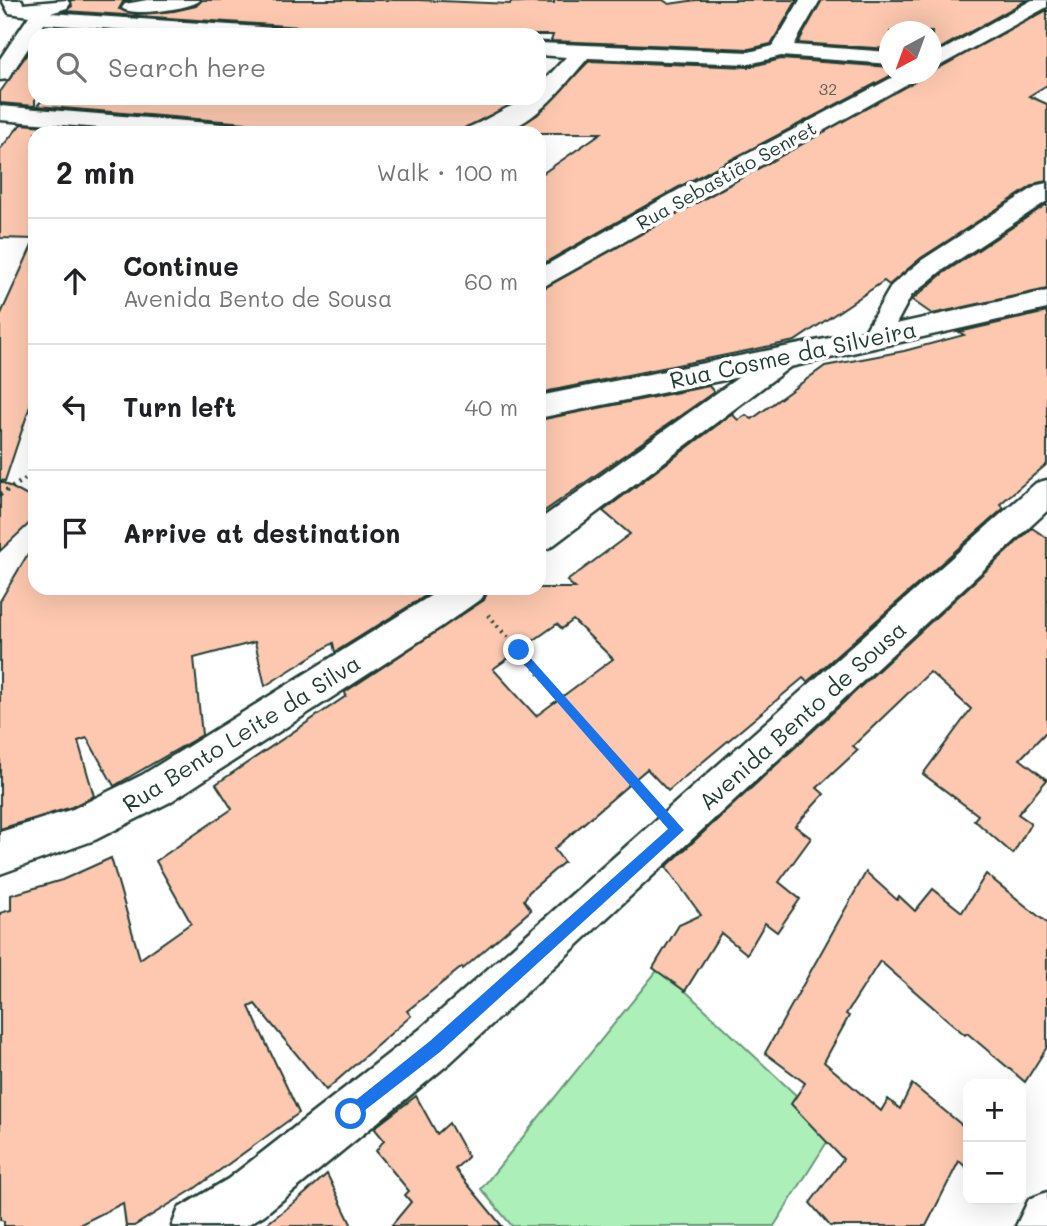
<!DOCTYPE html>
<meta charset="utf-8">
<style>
body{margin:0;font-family:Mali,sans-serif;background:#f6f6f6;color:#202124}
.controls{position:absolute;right:21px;bottom:21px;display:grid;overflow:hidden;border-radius:14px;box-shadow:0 7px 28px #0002}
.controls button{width:63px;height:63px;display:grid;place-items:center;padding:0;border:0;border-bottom:2px solid #e0e0e0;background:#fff;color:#202124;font:35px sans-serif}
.compass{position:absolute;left:879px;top:21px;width:63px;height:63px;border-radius:50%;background:#fff;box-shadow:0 7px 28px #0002;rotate:221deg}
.stop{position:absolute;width:21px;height:21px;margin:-16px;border:5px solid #1a73e8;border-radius:50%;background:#fff}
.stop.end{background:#1a73e8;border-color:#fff;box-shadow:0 2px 7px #0008}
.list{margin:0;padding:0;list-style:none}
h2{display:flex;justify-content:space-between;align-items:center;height:91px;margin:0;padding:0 28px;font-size:30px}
h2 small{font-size:23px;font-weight:400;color:#757577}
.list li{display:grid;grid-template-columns:46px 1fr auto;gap:21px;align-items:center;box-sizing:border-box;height:126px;padding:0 28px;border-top:2px solid #e0e0e0}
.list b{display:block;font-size:26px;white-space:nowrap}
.list p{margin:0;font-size:23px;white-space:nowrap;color:#757577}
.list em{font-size:23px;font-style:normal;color:#757577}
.icon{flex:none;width:38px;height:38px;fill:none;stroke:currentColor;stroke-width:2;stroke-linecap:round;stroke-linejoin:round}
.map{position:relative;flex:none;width:1047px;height:1226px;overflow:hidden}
.search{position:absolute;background:#fff;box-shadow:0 7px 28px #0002;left:28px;top:28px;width:518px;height:77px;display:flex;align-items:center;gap:18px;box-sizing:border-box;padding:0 24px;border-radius:21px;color:#757577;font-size:26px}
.panel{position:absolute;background:#fff;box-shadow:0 7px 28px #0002;left:28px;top:126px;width:518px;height:469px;border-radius:21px}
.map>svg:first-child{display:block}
.green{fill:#adefb8;stroke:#669676;stroke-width:2}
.building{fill:#fdc8af;stroke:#1f3d34;stroke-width:2;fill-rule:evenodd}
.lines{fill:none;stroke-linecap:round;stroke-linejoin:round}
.minor-casing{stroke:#1f3d34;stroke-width:5}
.path{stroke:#1f3d34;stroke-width:4.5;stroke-dasharray:2 5;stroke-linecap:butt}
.minor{fill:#fff;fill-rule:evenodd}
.route{fill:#1a73e8}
.labels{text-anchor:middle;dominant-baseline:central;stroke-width:7;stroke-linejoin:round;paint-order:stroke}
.far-number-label{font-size:16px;fill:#566053}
.far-street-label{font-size:19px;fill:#1f3d34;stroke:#fff}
.street-label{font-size:23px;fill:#1f3d34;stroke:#fff}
</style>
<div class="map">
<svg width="1047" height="1226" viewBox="0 0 1047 1226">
<rect width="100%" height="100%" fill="#fff"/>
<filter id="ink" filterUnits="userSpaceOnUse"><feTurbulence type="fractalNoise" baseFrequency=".0143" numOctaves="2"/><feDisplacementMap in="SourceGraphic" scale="14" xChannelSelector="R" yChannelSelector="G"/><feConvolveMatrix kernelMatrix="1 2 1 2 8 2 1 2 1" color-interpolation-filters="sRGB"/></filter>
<g filter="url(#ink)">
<!-- green -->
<polygon class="green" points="660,967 834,1131 774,1226 512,1226 481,1189"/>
<!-- building -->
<g class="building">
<polygon points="70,0 132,0 123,2 119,9 136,14 174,11 196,6 202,0 418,0 510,4 511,2 554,3 554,0 663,0 669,4 696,0 797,0 771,44 749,49 551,41 553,35 418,35 65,11 72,6"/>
<polygon points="822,0 1027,0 932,53 932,32 890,32 890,49 798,43"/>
<polygon points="1047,10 1047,85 1029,96 1047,104 1047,181 1037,183 921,258 889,285 884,281 795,341 539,393 539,291 927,74"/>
<polygon points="35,43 35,106 0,103 0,92"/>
<polygon points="781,59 890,67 890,74 894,74 679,187 539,266 539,176 601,133 506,133 537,115 589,61 749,67"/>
<polygon points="44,98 525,98 455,133 315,133 253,127 246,123 37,106"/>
<polygon points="21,124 129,133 35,133 35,239 0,238 0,149"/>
<polygon points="1047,204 1047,289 932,314 912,300 942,274"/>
<polygon points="35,239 35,391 5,481 0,480 0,316"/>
<path d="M 1047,312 L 1047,464 L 1000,504 L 1004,508 L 807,682 L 803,678 L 668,791 L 647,769 L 554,849 L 564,862 L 529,892 L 524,900 L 531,910 L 463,969 L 462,967 L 407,1011 L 411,1016 L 326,1090 L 255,1004 L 249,1007 L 299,1113 L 194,1189 L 134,1226 L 126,1226 L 123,1203 L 77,1226 L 4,1226 L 4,1221 L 0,1220 L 0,913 L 11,910 L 11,895 L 62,880 L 111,858 L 140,959 L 191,923 L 156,861 L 232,809 L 216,784 L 346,696 L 345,692 L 484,600 L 489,588 L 575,588 L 567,581 L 630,534 L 603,511 L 732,414 L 738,420 L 746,415 L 752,419 L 825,366 L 904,351 L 964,335 L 959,332 ZM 573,620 L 613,659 L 536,716 L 493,669 L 557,624 L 562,629 Z"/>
<polygon points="709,386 714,392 539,515 539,420"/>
<polygon points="0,481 35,500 35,518 0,551"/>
<polygon points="1032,528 1047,538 1047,731 1020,759 1047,780 1018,814 1031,823 1013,854 974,820 978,815 923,774 971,709 930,672 853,746 858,750 817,788 824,794 795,826 811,838 779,882 800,899 777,932 765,923 747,954 721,933 685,991 653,968 679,925 701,915 666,867"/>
<polygon points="35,542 35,588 438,588 335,652 333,643 265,686 255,642 194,658 202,735 114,786 87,738 78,741 94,796 72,807 0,829 0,601"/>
<polygon points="866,872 897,900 899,896 915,911 933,889 962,912 986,874 1047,923 1047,1047 1025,1082 967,1033 965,1035 880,961 846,1014 849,1016 824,1062 881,1111 888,1099 900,1109 912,1084 968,1130 968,1169 959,1161 926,1226 830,1226 810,1203 843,1159 791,1104 805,1083 765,1053"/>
<polygon points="416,1096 437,1134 449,1123 468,1157 455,1169 502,1226 391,1226 411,1202 405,1195 409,1191 376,1151 384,1140 374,1128"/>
<polygon points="327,1174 352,1226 264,1226 300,1198"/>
</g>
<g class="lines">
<!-- minor casing -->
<g class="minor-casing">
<g id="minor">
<polygon points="2,0 22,0 23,4 67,0 70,4 67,8 51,13 289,29 299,35 199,35 44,24 8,79 0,80 0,59 29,16 9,13"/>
<path d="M 147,0 L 200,0 C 192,9 130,17 122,8 L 125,4 Z"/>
<path d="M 800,0 L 820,0 L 794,45 L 890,52 L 890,64 L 781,56 L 749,64 L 588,58 C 565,84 534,127 496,133 C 486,135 474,133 464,133 L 467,128 C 489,120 518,98 539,98 L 539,86 L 566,57 L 539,55 L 539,43 L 749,52 L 773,46 Z"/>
<polygon points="1032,0 1047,0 1047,7 932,70 932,56"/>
<polygon points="899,74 925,74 539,289 539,269 680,189"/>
<polygon points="0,106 246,126 257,133 162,133 0,120"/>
<polygon points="1047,183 1047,201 940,272 911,296 896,324 1047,291 1047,309 790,367 551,547 539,551 539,520 739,377 539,418 539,396 865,331 892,285 922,260 1038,185"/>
<polygon points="1047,480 1047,511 451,1062 264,1215 245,1226 172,1226 179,1208 228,1179 419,1030 1036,483"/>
<polygon points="443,588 487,588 482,598 441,627 170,802 95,840 0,874 0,832 73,809 142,775"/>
<polygon points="1047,1192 1047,1226 1016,1226 1029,1199"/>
</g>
</g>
<!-- path -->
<g class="path">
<polyline points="0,495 35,473"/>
<polyline points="488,615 651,800"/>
</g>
<!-- minor -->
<use href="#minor" class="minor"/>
</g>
</g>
<!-- route -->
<polygon class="route" points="519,645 684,830 440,1052 351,1121 346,1119 346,1108 430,1041 668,829 515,654 513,650"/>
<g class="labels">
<!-- far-number labels -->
<g class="far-number-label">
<text x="828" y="88">32</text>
</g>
<!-- far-street labels -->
<g class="far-street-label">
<text transform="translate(726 175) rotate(-29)">Rua Sebastião Senret</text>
</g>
<!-- street labels -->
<g class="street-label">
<text transform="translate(793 354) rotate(-12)">Rua Cosme da Silveira</text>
<text transform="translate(802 715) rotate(-42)">Avenida Bento de Sousa</text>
<text transform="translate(241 733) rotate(-32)">Rua Bento Leite da Silva</text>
</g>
</g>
</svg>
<div class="controls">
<button>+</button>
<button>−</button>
</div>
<svg class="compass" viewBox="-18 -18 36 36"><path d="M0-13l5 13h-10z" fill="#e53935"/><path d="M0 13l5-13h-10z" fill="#757577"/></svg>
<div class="stop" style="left:351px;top:1114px"></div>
<div class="stop end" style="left:519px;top:650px"></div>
<div class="search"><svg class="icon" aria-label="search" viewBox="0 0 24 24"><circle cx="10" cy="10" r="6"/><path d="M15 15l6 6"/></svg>Search here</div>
<section class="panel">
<h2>2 min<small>Walk · 100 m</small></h2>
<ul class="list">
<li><svg class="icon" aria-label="ahead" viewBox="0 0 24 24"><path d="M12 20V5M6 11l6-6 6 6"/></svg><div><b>Continue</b><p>Avenida Bento de Sousa</p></div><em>60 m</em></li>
<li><svg class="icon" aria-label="left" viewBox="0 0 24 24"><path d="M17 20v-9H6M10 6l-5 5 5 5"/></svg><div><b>Turn left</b></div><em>40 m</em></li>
<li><svg class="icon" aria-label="arrive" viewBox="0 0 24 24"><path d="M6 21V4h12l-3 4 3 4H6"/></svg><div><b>Arrive at destination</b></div></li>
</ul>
</section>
</div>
